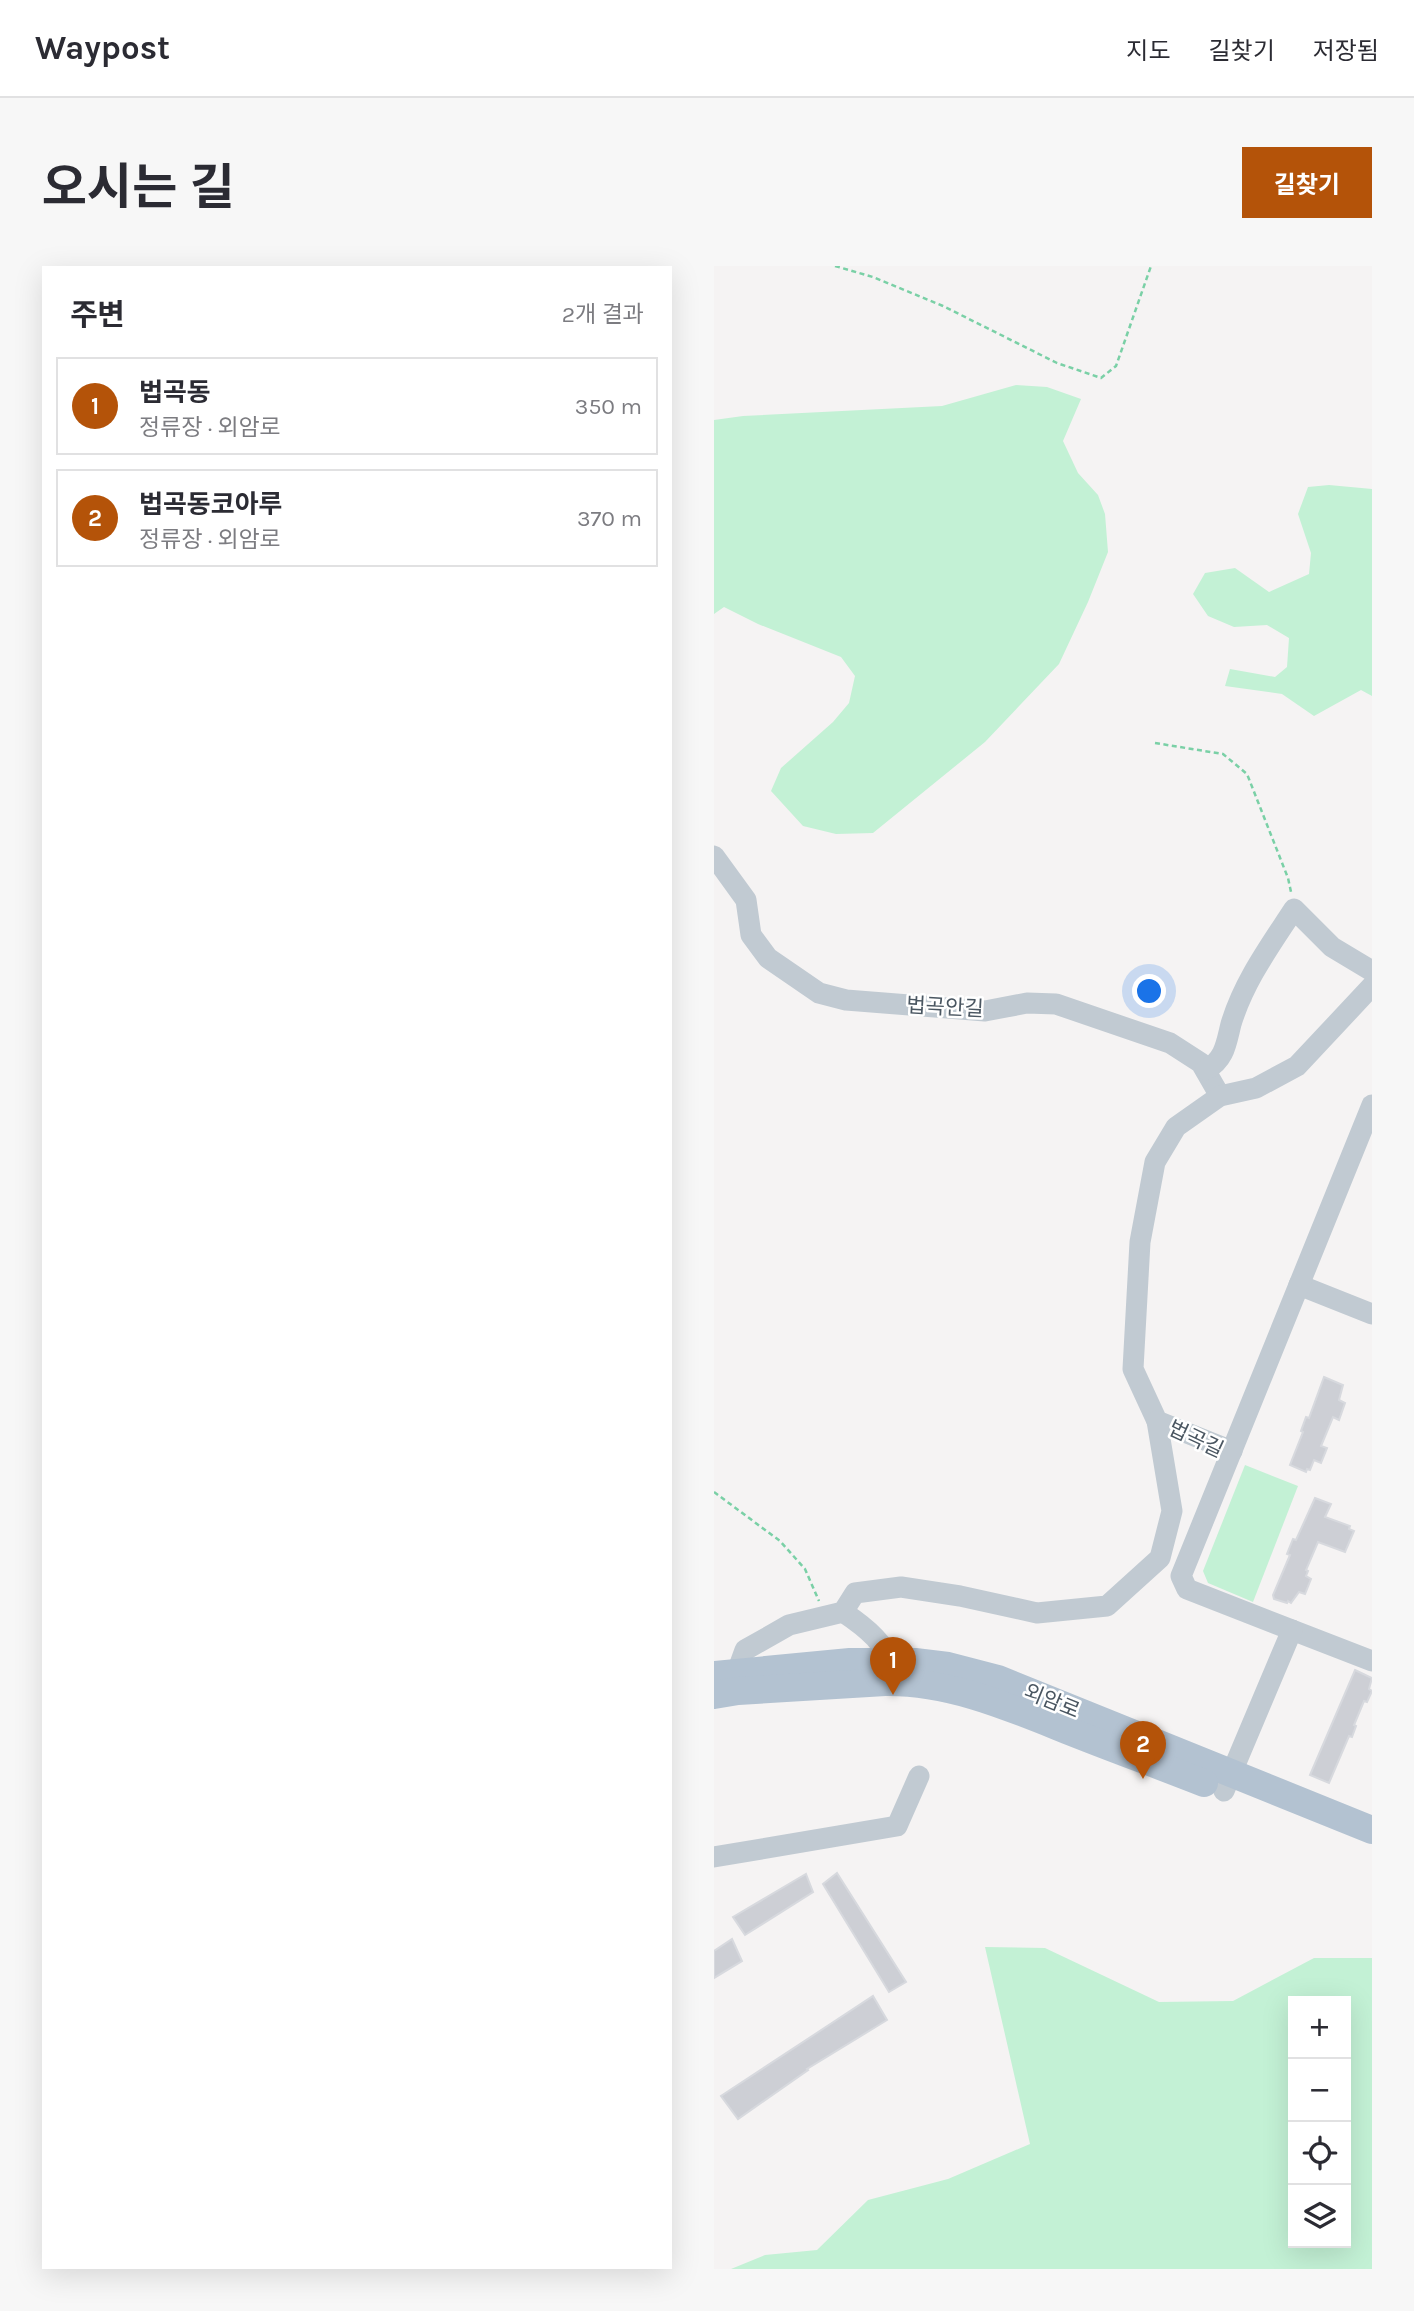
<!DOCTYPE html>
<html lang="ko">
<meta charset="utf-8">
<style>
body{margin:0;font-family:Karla,"Noto Sans KR",sans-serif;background:#f7f7f7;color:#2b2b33}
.controls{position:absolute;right:21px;bottom:21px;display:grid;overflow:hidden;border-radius:0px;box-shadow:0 7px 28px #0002}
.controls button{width:63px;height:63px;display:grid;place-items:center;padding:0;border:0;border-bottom:2px solid #e1e1e2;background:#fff;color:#2b2b33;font:35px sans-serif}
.you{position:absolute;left:436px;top:726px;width:24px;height:24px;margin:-18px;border:5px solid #fff;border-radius:50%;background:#1a73e8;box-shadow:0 0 0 10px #1a73e833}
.badge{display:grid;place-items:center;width:46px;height:46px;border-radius:50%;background:#b45309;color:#fff;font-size:23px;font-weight:700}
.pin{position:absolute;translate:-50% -58px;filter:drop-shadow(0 2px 4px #0008)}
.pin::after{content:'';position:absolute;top:37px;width:24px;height:21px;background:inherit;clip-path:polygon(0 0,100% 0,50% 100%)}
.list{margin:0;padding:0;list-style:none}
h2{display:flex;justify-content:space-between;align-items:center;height:91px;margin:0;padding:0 28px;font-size:30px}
h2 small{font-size:23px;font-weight:400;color:#7c7c81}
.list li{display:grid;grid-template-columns:46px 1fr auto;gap:21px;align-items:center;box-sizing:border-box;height:98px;margin:0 14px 14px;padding:0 14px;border:2px solid #e1e1e2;border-radius:0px}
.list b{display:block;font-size:26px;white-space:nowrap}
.list p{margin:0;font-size:23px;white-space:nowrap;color:#7c7c81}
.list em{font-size:23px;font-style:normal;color:#7c7c81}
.icon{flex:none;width:38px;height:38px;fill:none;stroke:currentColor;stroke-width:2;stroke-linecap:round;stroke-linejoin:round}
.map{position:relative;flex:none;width:658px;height:2003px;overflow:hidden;border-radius:0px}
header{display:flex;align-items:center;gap:42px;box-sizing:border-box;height:98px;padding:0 35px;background:#fff;border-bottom:2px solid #e1e1e2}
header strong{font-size:33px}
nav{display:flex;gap:38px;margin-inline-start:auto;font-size:24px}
.intro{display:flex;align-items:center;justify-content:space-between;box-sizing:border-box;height:168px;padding:0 42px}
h1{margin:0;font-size:49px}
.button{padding:18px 32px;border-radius:0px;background:#b45309;color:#fff;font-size:24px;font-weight:700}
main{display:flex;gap:42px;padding:0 42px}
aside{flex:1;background:#fff;border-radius:0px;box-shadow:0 7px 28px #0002}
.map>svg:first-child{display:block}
.green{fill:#c3f1d5;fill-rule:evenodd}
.building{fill:#cdcfd5;stroke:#d7d9de;stroke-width:2}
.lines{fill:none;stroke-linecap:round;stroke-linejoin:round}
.path{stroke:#7ad0a6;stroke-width:2.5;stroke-dasharray:5 3.5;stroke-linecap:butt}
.minor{stroke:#c1cad2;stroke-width:21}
.major{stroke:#b3c2d1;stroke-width:28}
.labels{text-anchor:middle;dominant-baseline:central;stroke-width:5;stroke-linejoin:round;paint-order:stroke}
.street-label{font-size:21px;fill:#4a5661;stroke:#fff}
</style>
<header>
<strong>Waypost</strong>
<nav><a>지도</a><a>길찾기</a><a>저장됨</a></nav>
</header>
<div class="intro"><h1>오시는 길</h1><a class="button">길찾기</a></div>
<main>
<aside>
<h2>주변<small>2개 결과</small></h2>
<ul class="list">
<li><span class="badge">1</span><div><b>법곡동</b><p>정류장 · 외암로</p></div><em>350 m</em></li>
<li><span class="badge">2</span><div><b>법곡동코아루</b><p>정류장 · 외암로</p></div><em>370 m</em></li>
</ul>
</aside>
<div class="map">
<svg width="658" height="2003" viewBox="0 0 658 2003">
<rect width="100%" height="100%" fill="#f5f3f3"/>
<!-- green -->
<g class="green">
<polygon points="302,119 333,121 367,133 349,175 364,207 384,229 391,248 394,286 374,336 345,398 271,476 159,567 122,568 89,560 57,525 67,502 119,456 135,437 141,410 127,391 44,358 10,341 0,348 0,154 29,150 228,140"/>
<polygon points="615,219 658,223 658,430 647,424 600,450 568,428 511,420 516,403 561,411 573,401 575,372 553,359 520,361 494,350 479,328 491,307 521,302 555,326 595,308 597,287 584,248 594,221"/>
<polygon points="531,1199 584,1220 539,1336 494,1317 489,1305"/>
<path d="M 271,1681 L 331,1682 L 445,1736 L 519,1735 L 600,1692 L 658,1692 L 658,2003 L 17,2003 L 51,1989 L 103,1984 L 154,1934 L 234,1913 L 316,1878 ZM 579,1735 L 632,1735 L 632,1977 L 579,1977 Z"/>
</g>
<!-- building -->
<g class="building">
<polygon points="610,1111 629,1119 625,1134 631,1137 625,1154 619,1151 607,1180 613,1182 607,1197 600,1194 596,1204 593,1203 592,1206 576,1199 589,1166 587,1165 592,1151 595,1152"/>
<polygon points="601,1232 617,1238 611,1251 636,1260 635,1263 640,1265 631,1286 604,1276 592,1304 594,1305 592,1310 597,1313 591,1328 585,1326 577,1337 574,1335 573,1337 560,1333 559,1329 576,1289 573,1288 579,1273 582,1274"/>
<polygon points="641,1404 658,1412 655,1423 658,1425 653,1436 650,1435 640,1459 642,1460 638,1471 635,1470 615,1517 596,1509"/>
<polygon points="123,1607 192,1716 175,1726 109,1618"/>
<polygon points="92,1608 99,1626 31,1669 19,1651"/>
<polygon points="18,1673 28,1695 0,1712 0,1685"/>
<polygon points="159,1730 173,1754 93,1803 94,1804 24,1853 7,1830"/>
</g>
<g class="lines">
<!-- path -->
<g class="path">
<polyline points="121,0 159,11 229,40 343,97 387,112 402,100 437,0"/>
<polyline points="441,477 509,488 533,508 574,612 577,626"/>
<polyline points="0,1226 66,1275 91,1303 105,1335"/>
</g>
<!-- minor -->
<g class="minor">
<polyline points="0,590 32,634 37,669 54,692 105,727 132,734 271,745 313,737 342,738 456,777 487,797 506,830"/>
<path d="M 492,804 C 511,793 512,778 517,758 C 530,715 556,680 580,643 L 618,681 L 658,705"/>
<polyline points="585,1019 658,1048"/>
<polyline points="518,1185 443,1155 419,1103 426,976 441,896 462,861 506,830 542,822 583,800 658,720"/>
<path d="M 129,1346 C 150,1360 177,1380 178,1407"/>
<polyline points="578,1364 658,1395"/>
<polyline points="24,1419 23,1406 31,1384 75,1359 129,1346 141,1327 187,1321 246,1330 323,1347 393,1340 446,1292 458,1245 443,1155"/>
<polyline points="510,1525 578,1364 473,1323 467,1310 658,839"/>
<polyline points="0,1591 183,1560 205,1510"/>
</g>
<!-- major -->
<g class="major">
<polyline points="0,1409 136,1396 201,1396 234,1400 284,1413 658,1564"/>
<path d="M 0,1429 L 24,1425 L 171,1416 C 238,1415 300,1443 360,1467 C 403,1484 447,1500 490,1517"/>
</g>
</g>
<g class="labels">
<!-- street labels -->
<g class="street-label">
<text transform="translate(231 741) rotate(3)">법곡안길</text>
<text transform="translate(482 1173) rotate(25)">법곡길</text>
<text transform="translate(338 1435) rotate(22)">외암로</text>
</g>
</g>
</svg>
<div class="controls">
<button>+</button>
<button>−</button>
<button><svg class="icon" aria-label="locate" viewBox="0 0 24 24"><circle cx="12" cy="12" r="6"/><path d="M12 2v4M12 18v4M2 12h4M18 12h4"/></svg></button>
<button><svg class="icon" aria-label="layers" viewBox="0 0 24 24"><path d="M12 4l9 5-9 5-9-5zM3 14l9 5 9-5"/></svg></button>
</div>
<div class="you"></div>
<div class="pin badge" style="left:179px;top:1429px">1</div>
<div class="pin badge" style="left:429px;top:1513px">2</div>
</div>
</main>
